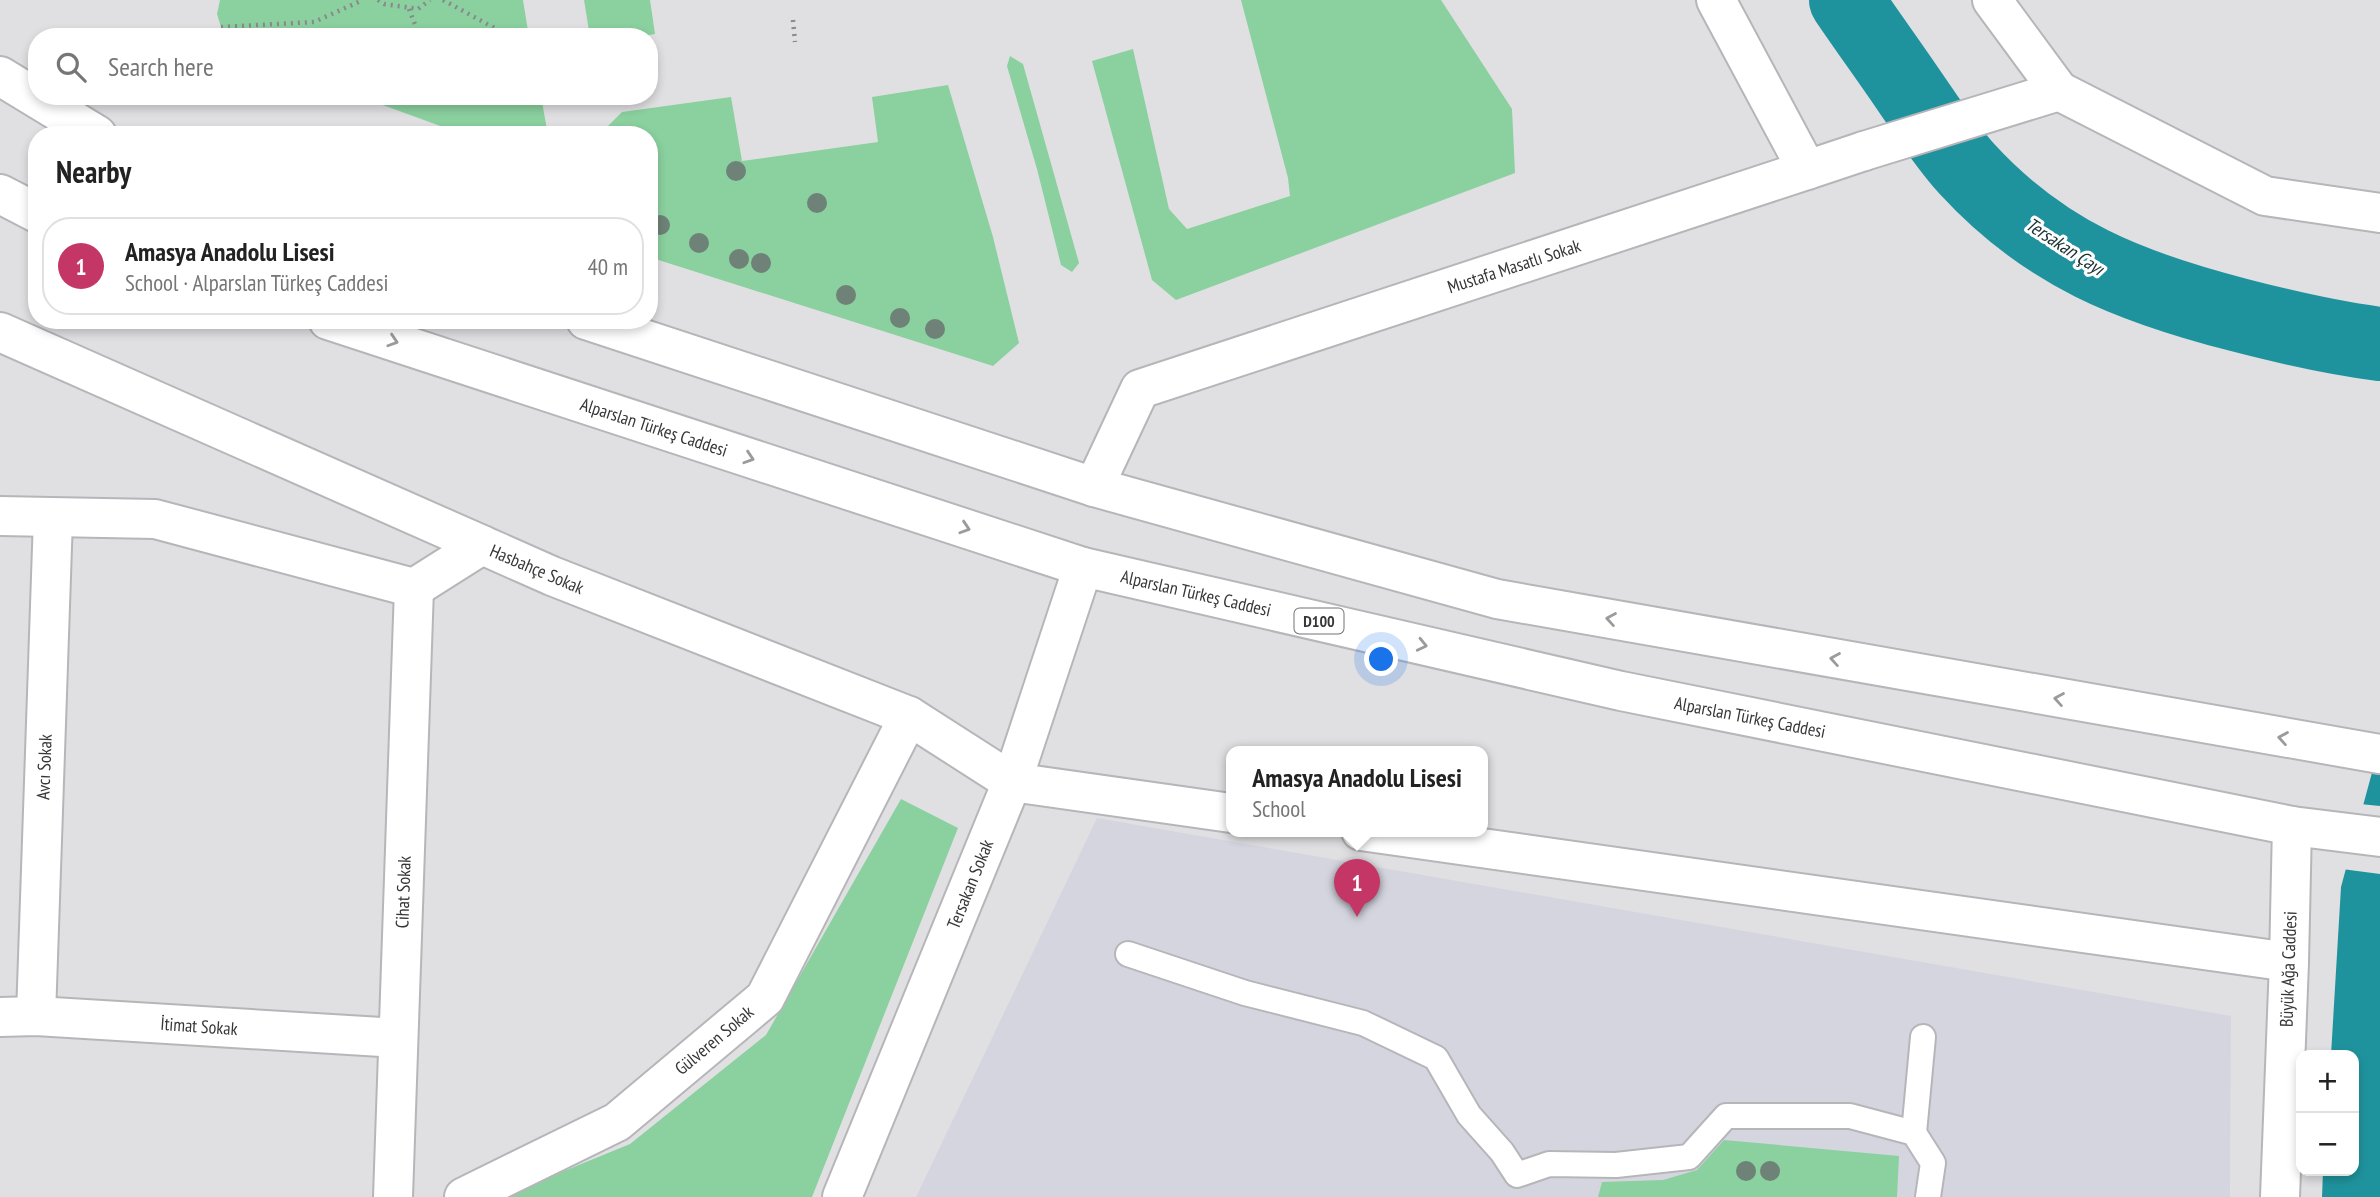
<!DOCTYPE html>
<meta charset="utf-8">
<style>
body{margin:0;font-family:"PT Sans Narrow",sans-serif;background:#f6f6f6;color:#222}
.controls{position:absolute;right:21px;bottom:21px;display:grid;overflow:hidden;border-radius:14px;box-shadow:0 4px 10px #0003}
.controls button{width:63px;height:63px;display:grid;place-items:center;padding:0;border:0;border-bottom:2px solid #e0e0e0;background:#fff;color:#222;font:35px sans-serif}
.you{position:absolute;left:1382px;top:660px;width:24px;height:24px;margin:-18px;border:5px solid #fff;border-radius:50%;background:#1a73e8;box-shadow:0 0 0 10px #1a73e833}
.badge{display:grid;place-items:center;width:46px;height:46px;border-radius:50%;background:#c33665;color:#fff;font-size:23px;font-weight:700}
.pin{position:absolute;translate:-50% -58px;filter:drop-shadow(0 2px 4px #0008)}
.pin::after{content:'';position:absolute;top:37px;width:24px;height:21px;background:inherit;clip-path:polygon(0 0,100% 0,50% 100%)}
.popup{position:absolute;left:1226px;top:746px;width:262px;height:91px;box-sizing:border-box;display:grid;place-content:center;border-radius:14px;background:#fff;filter:drop-shadow(0 2px 5px #0005);font-size:23px;white-space:nowrap;color:#767676}
.popup b{font-size:26px;color:#222}
.popup::after{content:'';position:absolute;left:50%;top:100%;margin-left:-14px;border:14px solid transparent;border-top-color:#fff}
.list{margin:0;padding:0;list-style:none}
h2{display:flex;justify-content:space-between;align-items:center;height:91px;margin:0;padding:0 28px;font-size:30px}
h2 small{font-size:23px;font-weight:400;color:#767676}
.list li{display:grid;grid-template-columns:46px 1fr auto;gap:21px;align-items:center;box-sizing:border-box;height:98px;margin:0 14px 14px;padding:0 14px;border:2px solid #e0e0e0;border-radius:28px}
.list b{display:block;font-size:26px;white-space:nowrap}
.list p{margin:0;font-size:23px;white-space:nowrap;color:#767676}
.list em{font-size:23px;font-style:normal;color:#767676}
.icon{flex:none;width:38px;height:38px;fill:none;stroke:currentColor;stroke-width:2;stroke-linecap:round;stroke-linejoin:round}
.map{position:relative;flex:none;width:2380px;height:1197px;overflow:hidden}
.search{position:absolute;background:#fff;box-shadow:0 4px 10px #0003;left:28px;top:28px;width:630px;height:77px;display:flex;align-items:center;gap:18px;box-sizing:border-box;padding:0 24px;border-radius:28px;color:#767676;font-size:26px}
.panel{position:absolute;background:#fff;box-shadow:0 4px 10px #0003;left:28px;top:126px;width:630px;height:203px;border-radius:28px}
.map>svg:first-child{display:block}
.built{fill:#d5d5e0}
.green{fill:#8bd09f}
.water{fill:#1f939d}
.pier{fill:#e0e0e3}
.lines{fill:none;stroke-linecap:round;stroke-linejoin:round}
.river{stroke:#1f939d;stroke-width:74}
.lane-casing{stroke:#b6b6ba;stroke-width:28}
.street-casing{stroke:#b6b6ba;stroke-width:42}
.secondary-casing{stroke:#b6b6ba;stroke-width:42}
.highway-casing{stroke:#b6b6ba;stroke-width:42}
.path{stroke:#89898b;stroke-width:4.5;stroke-dasharray:2 5;stroke-linecap:butt}
.lane{stroke:#fff;stroke-width:24}
.street{stroke:#fff;stroke-width:38}
.secondary{stroke:#fff;stroke-width:38}
.highway{stroke:#fff;stroke-width:38}
.tree{fill:#6e8277}
.oneway{stroke:#9b9b9c}
.labels{text-anchor:middle;dominant-baseline:central;stroke-width:6;stroke-linejoin:round;paint-order:stroke}
.shield{fill:#fff;stroke:#737374;stroke-width:2}
.shield-label{font-size:16px;font-weight:bold;fill:#373739}
.street-label{font-size:18px;fill:#373739;stroke:#fff}
.water-label{font-size:19px;font-style:italic;fill:#193133;stroke:#fff}
</style>
<div class="map">
<svg width="2380" height="1197" viewBox="0 0 2380 1197">
<rect width="100%" height="100%" fill="#e0e0e3"/>
<!-- built -->
<polygon class="built" points="1097,818 2231,1016 2230,1197 916,1197"/>
<!-- green -->
<g class="green">
<polygon points="220,0 523,0 529,37 224,37 217,14"/>
<polygon points="584,0 650,0 655,34 638,37 590,37"/>
<polygon points="1241,0 1441,0 1512,109 1515,173 1176,300 1152,280 1092,61 1133,49 1169,209 1187,229 1290,196 1288,178"/>
<polygon points="1010,56 1023,64 1079,263 1072,272 1061,265 1037,169 1007,66"/>
<polygon points="948,85 993,237 1019,343 993,366 649,257 649,135 606,135 606,128 622,112 731,97 742,161 878,142 872,97"/>
<polygon points="358,96 541,96 548,135 465,135"/>
<polygon points="901,799 958,828 812,1197 501,1197 630,1144 766,1035"/>
<polygon points="1724,1140 1899,1156 1897,1197 1598,1197 1602,1182 1663,1180 1697,1170"/>
</g>
<!-- water -->
<polygon class="water" points="2380,743 2380,1197 2322,1197 2323,1171 2354,1171 2354,1055 2331,1055 2341,887"/>
<!-- pier -->
<polygon class="pier" points="2360,804 2380,806 2380,874 2342,869"/>
<g class="lines">
<!-- river -->
<path class="river" d="M 1846,0 C 1867,31 1889,61 1910,92 C 1928,118 1945,145 1967,169 C 2045,254 2130,287 2239,315 C 2285,327 2333,338 2380,344"/>
<!-- lane casing -->
<g class="lane-casing">
<g id="lane">
<polyline points="1128,954 1245,993 1363,1023 1436,1058 1469,1115 1502,1152 1517,1175 1549,1164 1616,1165 1689,1157 1726,1116 1850,1116 1914,1133 1933,1163 1928,1197"/>
<polyline points="1914,1133 1923,1037"/>
</g>
</g>
<!-- street casing -->
<g class="street-casing">
<g id="street">
<polyline points="1992,0 2059,91"/>
<polyline points="1864,151 2059,91 2265,196 2380,213"/>
<polyline points="0,332 482,545"/>
<polyline points="0,516 155,519 414,588 482,545 552,576 909,716 1012,782 1231,813"/>
<polyline points="1361,831 2289,962"/>
<polyline points="36,1016 53,518"/>
<polyline points="0,1017 36,1016 398,1038"/>
<polyline points="393,1197 414,588"/>
<polyline points="464,1197 617,1122 765,998 909,716"/>
<polyline points="842,1197 1012,782 1083,567"/>
</g>
</g>
<!-- secondary casing -->
<g class="secondary-casing">
<g id="secondary">
<polyline points="1807,170 1864,151"/>
<polyline points="1094,487 1140,389 1807,170 1716,0"/>
<polyline points="2280,1197 2289,962 2292,826"/>
</g>
</g>
<!-- highway casing -->
<g class="highway-casing">
<g id="highway">
<polyline points="0,76 97,135"/>
<polyline points="0,194 37,213"/>
<polyline points="328,320 1083,567 1621,691 2292,826 2380,837"/>
<polyline points="586,320 1094,487 1497,599 2380,754"/>
</g>
</g>
<!-- path -->
<g class="path">
<polyline points="378,0 384,4 418,9 430,0"/>
<polyline points="443,0 511,37"/>
<polyline points="409,9 420,37"/>
<polyline points="793,20 795,42"/>
<polyline points="221,27 314,22 363,0"/>
</g>
<!-- lane -->
<use href="#lane" class="lane"/>
<!-- street -->
<use href="#street" class="street"/>
<!-- secondary -->
<use href="#secondary" class="secondary"/>
<!-- highway -->
<use href="#highway" class="highway"/>
</g>
<!-- trees -->
<g class="tree">
<circle cx="736" cy="171" r="10"/>
<circle cx="817" cy="203" r="10"/>
<circle cx="660" cy="225" r="10"/>
<circle cx="699" cy="243" r="10"/>
<circle cx="739" cy="259" r="10"/>
<circle cx="761" cy="263" r="10"/>
<circle cx="846" cy="295" r="10"/>
<circle cx="900" cy="318" r="10"/>
<circle cx="935" cy="329" r="10"/>
<circle cx="1746" cy="1171" r="10"/>
<circle cx="1770" cy="1171" r="10"/>
</g>
<!-- one-way arrows -->
<defs><path id="oneway-chevron" d="M-2-3.5L2.5 0L-2 3.5" fill="none" stroke-width="1.6" stroke-linecap="round" stroke-linejoin="round" transform="scale(1.75)"/></defs>
<g class="oneway">
<use href="#oneway-chevron" transform="translate(393 341) rotate(18)"/>
<use href="#oneway-chevron" transform="translate(749 458) rotate(18)"/>
<use href="#oneway-chevron" transform="translate(965 528) rotate(18)"/>
<use href="#oneway-chevron" transform="translate(1611 619) rotate(-170)"/>
<use href="#oneway-chevron" transform="translate(1422 645) rotate(13)"/>
<use href="#oneway-chevron" transform="translate(1835 659) rotate(-170)"/>
<use href="#oneway-chevron" transform="translate(2059 699) rotate(-170)"/>
<use href="#oneway-chevron" transform="translate(2283 738) rotate(-170)"/>
</g>
<g class="labels">
<!-- shield labels -->
<rect class="shield" x="1294.5" y="608.5" width="49" height="25" rx="5"/>
<g class="shield-label">
<text x="1319" y="621">D100</text>
</g>
<!-- street labels -->
<g class="street-label">
<text transform="translate(1514 266) rotate(-18)">Mustafa Masatlı Sokak</text>
<text transform="translate(654 427) rotate(18)">Alparslan Türkeş Caddesi</text>
<text transform="translate(537 569) rotate(23)">Hasbahçe Sokak</text>
<text transform="translate(1196 593) rotate(13)">Alparslan Türkeş Caddesi</text>
<text transform="translate(1750 717) rotate(11)">Alparslan Türkeş Caddesi</text>
<text transform="translate(44 767) rotate(-88)">Avcı Sokak</text>
<text transform="translate(970 884) rotate(-68)">Tersakan Sokak</text>
<text transform="translate(403 892) rotate(-88)">Cihat Sokak</text>
<text transform="translate(2288 969) rotate(-88)">Büyük Ağa Caddesi</text>
<text transform="translate(199 1026) rotate(4)">İtimat Sokak</text>
<text transform="translate(714 1040) rotate(-40)">Gülveren Sokak</text>
</g>
<!-- water labels -->
<g class="water-label">
<text transform="translate(2065 246) rotate(33)">Tersakan Çayı</text>
</g>
</g>
</svg>
<div class="controls">
<button>+</button>
<button>−</button>
</div>
<div class="you"></div>
<div class="pin badge" style="left:1357px;top:917px">1</div>
<div class="popup"><b>Amasya Anadolu Lisesi</b>School</div>
<div class="search"><svg class="icon" aria-label="search" viewBox="0 0 24 24"><circle cx="10" cy="10" r="6"/><path d="M15 15l6 6"/></svg>Search here</div>
<section class="panel">
<h2>Nearby<small></small></h2>
<ul class="list">
<li><span class="badge">1</span><div><b>Amasya Anadolu Lisesi</b><p>School · Alparslan Türkeş Caddesi</p></div><em>40 m</em></li>
</ul>
</section>
</div>
